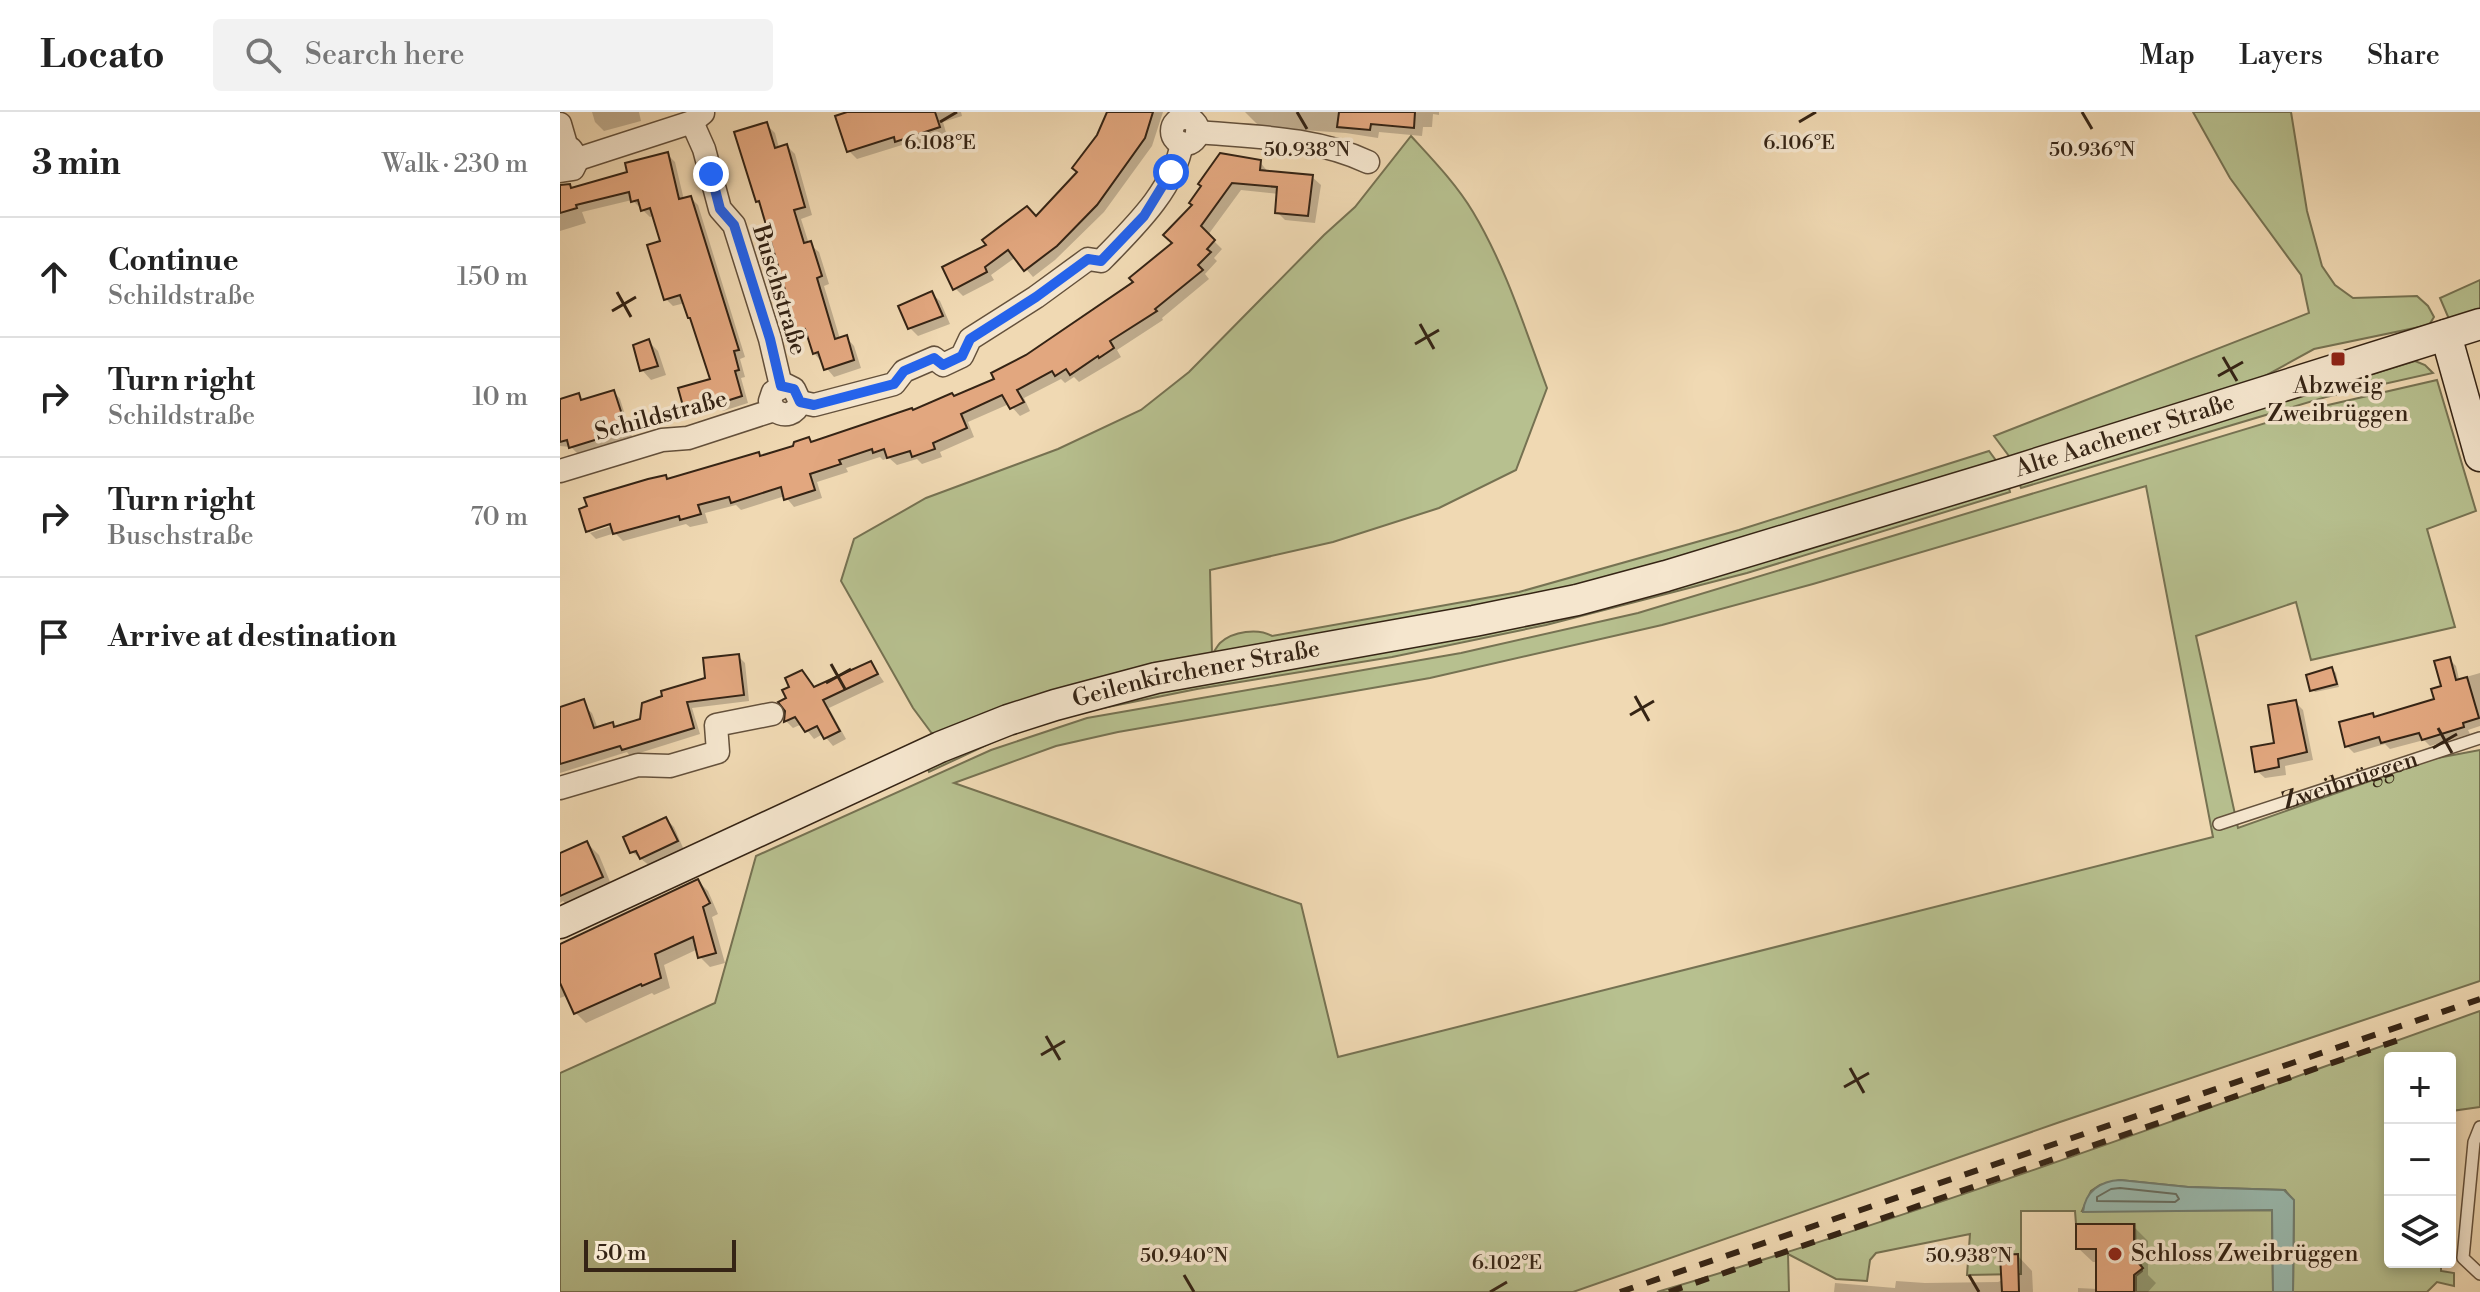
<!DOCTYPE html>
<meta charset="utf-8">
<style>
body{margin:0;font-family:"Libre Bodoni",serif;background:#f2f2f2;color:#222}
.controls{position:absolute;right:24px;bottom:24px;display:grid;overflow:hidden;border-radius:8px;box-shadow:0 4px 12px #0003}
.controls button{width:72px;height:72px;display:grid;place-items:center;padding:0;border:0;border-bottom:2px solid #e0e0e0;background:#fff;color:#222;font:40px sans-serif}
.scale{position:absolute;left:24px;bottom:20px;width:152px;box-sizing:border-box;padding-left:8px;border:4px solid #352415;border-top:0;font-size:22px;line-height:28px;white-space:nowrap;color:#352415;-webkit-text-stroke:6px #f5e6ce;paint-order:stroke}
.stop{position:absolute;width:24px;height:24px;margin:-18px;border:6px solid #2563eb;border-radius:50%;background:#fff}
.stop.end{background:#2563eb;border-color:#fff;box-shadow:0 2px 8px #0008}
.list{margin:0;padding:0;list-style:none}
h2{display:flex;justify-content:space-between;align-items:center;height:104px;margin:0;padding:0 32px;font-size:34px}
h2 small{font-size:26px;font-weight:400;color:#767676}
.list li{display:grid;grid-template-columns:52px 1fr auto;gap:24px;align-items:center;box-sizing:border-box;height:120px;padding:0 32px;border-top:2px solid #e0e0e0}
.list b{display:block;font-size:30px;white-space:nowrap}
.list p{margin:0;font-size:26px;white-space:nowrap;color:#767676}
.list em{font-size:26px;font-style:normal;color:#767676}
.icon{flex:none;width:44px;height:44px;fill:none;stroke:currentColor;stroke-width:2;stroke-linecap:round;stroke-linejoin:round}
.map{position:relative;flex:none;width:1920px;height:1180px;overflow:hidden}
header{display:flex;align-items:center;gap:48px;box-sizing:border-box;height:112px;padding:0 40px;background:#fff;border-bottom:2px solid #e0e0e0}
header strong{font-size:38px}
nav{display:flex;gap:44px;margin-inline-start:auto;font-size:28px}
.search{width:560px;height:72px;background:#f2f2f2;display:flex;align-items:center;gap:20px;box-sizing:border-box;padding:0 28px;border-radius:8px;color:#767676;font-size:30px}
main{display:flex}
aside{flex:1;background:#fff}
.map>svg:first-child{display:block}
.green{fill:#b7c08f;stroke:#767252;stroke-width:2;fill-rule:evenodd}
.water{fill:#9abaaf;stroke:#727e71;stroke-width:2}
.shadow{fill:#0003;fill-rule:evenodd}
.lines{fill:none;stroke-linecap:round;stroke-linejoin:round}
.shore{stroke:#686f62;stroke-width:2}
.building{fill:#e2a77f;stroke:#352415;stroke-width:2}
.lane-casing{stroke:#64513c;stroke-width:14}
.street-casing{stroke:#64513c;stroke-width:25}
.secondary-casing{stroke:#352415;stroke-width:33}
.lane{stroke:#f5e6ce;stroke-width:11}
.street{stroke:#f5e6ce;stroke-width:22}
.secondary{stroke:#f5e6ce;stroke-width:30}
.rail{stroke:#352415;stroke-width:6;stroke-dasharray:14 14;stroke-linecap:butt}
.route{stroke:#2563eb;stroke-width:10}
.ticks{fill:none;stroke:#352415;stroke-width:3}
.poi-dot{fill:#8f2418;stroke:#f5e6ce;stroke-width:3}
.labels{text-anchor:middle;dominant-baseline:central;stroke-width:7;stroke-linejoin:round;paint-order:stroke}
.street-label{font-size:24px;fill:#352415;stroke:#f5e6ce}
.poi-label{font-size:24px;fill:#352415;stroke:#f5e6ce}
.ticks-label{font-size:20px;text-anchor:middle;fill:#352415;stroke:#f5e6ce;stroke-width:7;stroke-linejoin:round;paint-order:stroke}
</style>
<header>
<strong>Locato</strong>
<div class="search"><svg class="icon" aria-label="search" viewBox="0 0 24 24"><circle cx="10" cy="10" r="6"/><path d="M15 15l6 6"/></svg>Search here</div>
<nav><a>Map</a><a>Layers</a><a>Share</a></nav>
</header>
<main>
<aside>
<h2>3 min<small>Walk · 230 m</small></h2>
<ul class="list">
<li><svg class="icon" aria-label="ahead" viewBox="0 0 24 24"><path d="M12 20V5M6 11l6-6 6 6"/></svg><div><b>Continue</b><p>Schildstraße</p></div><em>150 m</em></li>
<li><svg class="icon" aria-label="right" viewBox="0 0 24 24"><path d="M7 20v-9h11M14 6l5 5-5 5"/></svg><div><b>Turn right</b><p>Schildstraße</p></div><em>10 m</em></li>
<li><svg class="icon" aria-label="right" viewBox="0 0 24 24"><path d="M7 20v-9h11M14 6l5 5-5 5"/></svg><div><b>Turn right</b><p>Buschstraße</p></div><em>70 m</em></li>
<li><svg class="icon" aria-label="arrive" viewBox="0 0 24 24"><path d="M6 21V4h12l-3 4 3 4H6"/></svg><div><b>Arrive at destination</b></div></li>
</ul>
</aside>
<div class="map">
<svg width="1920" height="1180" viewBox="0 0 1920 1180">
<rect width="100%" height="100%" fill="#f0d9b3"/>
<filter id="stains"><feTurbulence type="fractalNoise" baseFrequency=".0025" numOctaves="4"/><feColorMatrix values="0 0 0 0 .2 0 0 0 0 .09 0 0 0 0 .02 0 0 0 .5 -.17"/></filter>
<radialGradient id="worn" r=".72"><stop offset=".6" stop-color="#630" stop-opacity="0"/><stop offset="1" stop-color="#630" stop-opacity=".3"/></radialGradient>
<!-- green -->
<g class="green">
<polygon points="1633,0 1731,0 1747,99 1762,154 1775,173 1793,186 1857,184 1868,194 1874,205 1869,213 1754,237 1685,275 1452,348 1434,324 1749,201 1741,163 1670,66"/>
<path d="M 851,24 C 873,48 897,73 913,100 C 946,155 965,217 987,276 L 956,358 L 879,396 L 773,430 L 650,458 L 652,542 C 655,539 657,534 660,531 C 673,519 698,516 712,524 L 959,480 L 1179,418 L 1429,339 L 1440,354 L 1119,450 L 373,623 L 353,596 L 281,469 L 294,427 L 366,386 L 498,337 L 581,298 L 629,260 L 764,123 L 795,95 Z"/>
<polygon points="1920,168 1920,197 1889,207 1880,186"/>
<polygon points="1855,249 1865,253 1873,261 1766,285 1461,376 1459,370"/>
<path d="M 1877,268 L 1916,399 L 1867,417 L 1895,515 L 1751,548 L 1736,490 L 1636,524 L 1678,716 L 1872,647 L 1920,638 L 1920,869 L 1500,1010 L 1013,1180 L 0,1180 L 0,961 L 155,891 L 196,744 L 431,638 L 527,606 L 901,541 L 1078,501 L 1755,296 ZM 1586,374 L 1653,725 L 778,945 L 741,792 L 394,671 L 496,634 L 558,620 L 870,566 L 1102,513 L 1253,472 Z"/>
<path d="M 1448,372 L 1450,380 L 1187,461 L 986,513 L 832,545 L 637,577 L 518,601 L 450,622 L 369,660 L 367,655 C 416,631 467,609 520,595 C 641,565 766,552 889,527 C 1079,488 1263,431 1448,372 Z"/>
<path d="M 1920,899 L 1920,995 L 1892,999 L 1890,1026 L 1890,946 L 1830,946 L 1830,1150 L 1881,1150 L 1881,1159 L 1894,1161 L 1894,1174 L 1877,1170 L 1867,1180 L 1733,1180 L 1734,1089 L 1725,1078 L 1628,1075 L 1560,1068 L 1540,1073 L 1531,1079 L 1522,1099 L 1712,1098 L 1713,1180 L 1576,1180 L 1576,1164 L 1582,1159 L 1581,1152 L 1576,1148 L 1575,1112 L 1516,1112 L 1515,1099 L 1461,1099 L 1461,1162 L 1407,1163 L 1410,1122 L 1316,1141 L 1310,1148 L 1307,1169 L 1276,1167 L 1228,1142 L 1229,1180 L 1097,1180 C 1375,1098 1647,996 1920,899 Z"/>
</g>
<!-- water -->
<path class="water" d="M 1560,1068 L 1628,1075 L 1724,1078 L 1734,1088 L 1733,1180 L 1713,1180 L 1712,1098 L 1523,1100 C 1525,1079 1541,1069 1560,1068 Z"/>
<!-- shadow -->
<g class="shadow">
<polygon points="32,0 79,0 81,9 44,19 35,10"/>
<polygon points="294,0 401,0 402,4 383,10 387,24 345,37 342,33 297,47 289,39"/>
<polygon points="550,0 603,0 592,34 544,100 495,148 473,165 456,145 431,163 434,168 403,184 395,176 429,134 476,106 519,61"/>
<polygon points="685,0 879,0 879,3 873,2 872,15 863,15 862,24 819,20 818,26 786,21 700,15"/>
<polygon points="206,12 215,21 219,36 227,34 235,42 252,103 241,107 249,132 259,140 269,172 264,174 280,227 286,225 294,234 301,256 274,265 254,241 249,226 239,218 217,152 220,151"/>
<polygon points="108,43 115,50 124,88 131,86 138,93 185,245 180,247 185,265 181,266 188,291 163,299 157,293 132,300 125,293 152,268 134,210 129,205 125,191 113,194 106,187 102,130 94,104 90,105 72,88 22,100 26,111 0,119 0,77 4,79 70,61"/>
<path d="M 661,44 L 700,50 L 708,60 L 752,65 L 761,73 L 755,111 L 725,108 L 717,100 L 719,82 L 681,78 L 648,123 L 662,137 L 654,146 L 657,149 L 645,162 L 649,167 L 602,206 L 603,208 L 557,238 L 561,245 L 519,270 L 514,265 L 505,271 L 501,267 L 464,286 L 470,299 L 460,304 L 449,292 L 408,310 L 414,325 L 380,340 L 382,345 L 362,352 L 357,347 L 337,353 L 329,346 L 323,348 L 320,345 L 286,356 L 288,360 L 257,370 L 262,386 L 234,395 L 225,384 L 181,398 L 176,393 L 145,401 L 148,411 L 130,415 L 126,412 L 63,429 L 55,421 L 36,427 L 28,419 L 21,398 L 29,396 L 27,388 L 106,365 L 109,368 L 198,343 L 202,346 L 234,336 L 235,331 L 249,327 L 253,332 L 351,298 L 353,300 L 391,283 L 394,286 L 436,268 L 434,262 L 467,245 L 576,171 L 572,166 L 614,131 L 606,123 L 634,93 L 632,91 L 644,75 L 641,72 ZM 59,407 L 60,411 L 30,421 L 30,416 Z"/>
<polygon points="371,181 380,189 390,212 358,224 350,216"/>
<polygon points="89,230 98,239 106,263 91,268 82,258"/>
<polygon points="54,280 60,287 72,325 18,342 11,335 0,334 0,294"/>
<polygon points="178,544 185,551 189,589 132,596 140,622 70,644 67,640 0,661 0,602 25,595 32,601 38,617 52,612 57,617 82,609"/>
<polygon points="1889,547 1896,554 1899,567 1920,561 1920,614 1908,618 1910,622 1870,634 1864,628 1830,637 1825,632 1794,641 1787,634 1815,606 1877,589"/>
<polygon points="311,551 324,570 269,596 286,627 273,634 263,622 254,627 242,612 233,616 226,609 255,577"/>
<polygon points="1772,557 1776,561 1779,575 1755,580 1751,576"/>
<polygon points="1735,590 1743,598 1753,648 1725,654 1726,663 1705,666 1697,659 1716,632"/>
<polygon points="106,707 114,715 124,738 90,754 72,740"/>
<polygon points="27,731 39,743 53,777 10,796 3,789 0,791 0,743"/>
<polygon points="138,769 148,779 158,802 152,805 165,851 150,855 140,845 138,837 104,853 110,876 94,883 92,881 26,911 16,901 8,883 0,886 0,834"/>
<polygon points="1573,1114 1588,1129 1588,1163 1596,1171 1588,1180 1518,1180 1518,1176 1538,1177 1538,1150 1533,1150 1518,1136"/>
<polygon points="1458,1144 1472,1159 1473,1180 1274,1180 1275,1171 1335,1176 1336,1169 1365,1171 1438,1170 1443,1168"/>
</g>
<g class="lines">
<!-- shore -->
<polygon class="shore" points="1560,1076 1616,1082 1619,1087 1615,1090 1537,1089 1537,1085 1551,1077"/>
</g>
<!-- building -->
<g class="building">
<polygon points="287,0 375,0 380,15 335,30 334,25 287,40 275,4"/>
<polygon points="547,0 593,0 585,26 537,93 497,134 464,159 448,138 425,155 427,160 393,178 382,155 426,133 422,128 467,94 476,104 517,60 512,56 537,23"/>
<polygon points="779,0 855,0 854,16 811,12 810,18 777,15"/>
<polygon points="207,10 215,36 227,32 245,95 234,98 244,131 251,129 262,164 257,166 275,227 287,223 294,248 264,258 258,240 253,242 245,217 237,219 199,89 196,90 174,20"/>
<polygon points="108,40 119,87 131,84 179,238 174,239 179,258 175,259 182,284 154,293 151,285 123,294 118,276 150,267 130,206 128,206 120,183 104,188 87,133 100,129 90,96 81,99 78,88 71,90 69,80 16,93 17,96 0,101 0,73 10,72 11,76 67,60 65,51"/>
<polygon points="660,41 701,48 700,58 753,63 748,104 715,101 717,75 672,71 641,114 655,128 647,137 651,140 638,153 643,158 595,197 597,199 550,229 554,236 539,246 538,244 510,263 506,257 495,264 492,259 457,278 464,290 450,297 442,283 401,302 407,316 373,331 375,337 352,345 350,339 327,346 324,337 313,341 312,337 279,348 281,352 250,362 255,378 224,388 221,375 171,391 169,385 138,393 141,402 120,408 119,404 53,422 50,412 26,420 19,397 27,394 24,386 88,367 106,363 107,367 199,340 200,344 233,334 234,330 249,325 251,330 352,296 353,298 392,281 394,284 434,267 431,261 466,243 573,170 569,166 612,131 603,123 632,93 629,91 641,74 638,72"/>
<polygon points="372,179 383,204 348,217 338,194"/>
<polygon points="89,227 98,254 80,259 73,233"/>
<polygon points="54,278 67,318 9,336 7,328 0,330 0,287 19,281 21,288"/>
<polygon points="179,542 184,583 127,590 134,616 62,638 60,634 0,652 0,595 24,587 34,616 53,610 54,615 80,607 82,591 102,584 101,579 145,566 143,546"/>
<polygon points="1890,545 1896,568 1907,565 1919,606 1903,611 1904,615 1862,628 1859,621 1821,631 1819,625 1785,635 1779,610 1813,601 1814,605 1874,587 1871,577 1881,574 1874,549"/>
<polygon points="311,549 318,562 263,588 280,619 264,627 257,614 245,620 235,605 224,610 225,599 218,590 226,586 222,578 229,575 225,566 242,558 254,575"/>
<polygon points="1772,555 1777,572 1750,579 1746,563"/>
<polygon points="1736,588 1747,640 1718,647 1719,655 1695,660 1691,635 1714,631 1708,593"/>
<polygon points="106,705 118,729 80,747 76,739 70,741 63,725"/>
<polygon points="27,729 43,765 0,784 0,741"/>
<polygon points="138,767 150,791 143,795 156,841 138,846 133,825 95,842 101,866 82,874 81,872 14,902 0,871 0,832"/>
<polygon points="1516,1112 1574,1112 1574,1146 1583,1156 1574,1163 1574,1180 1536,1180 1536,1137 1516,1137"/>
<polygon points="1458,1142 1459,1180 1442,1180 1440,1143"/>
</g>
<g class="lines">
<!-- lane casing -->
<g class="lane-casing">
<g id="lane">
<path id="s1" d="M 1659,712 L 1920,626"/>
<polyline points="1920,1015 1914,1030 1903,1146 1920,1162"/>
</g>
</g>
<!-- street casing -->
<g class="street-casing">
<g id="street">
<circle cx="625" cy="19" r="13"/>
<polyline points="132,10 144,37 160,97 174,113 210,227 221,274"/>
<polyline points="0,12 7,36"/>
<path d="M 637,20 C 695,25 755,25 808,50"/>
<polyline points="0,39 11,37 18,47 13,57 0,59"/>
<polyline points="18,47 132,10 143,1"/>
<path d="M 240,290 L 254,293 L 334,272 L 344,259 L 374,246 L 383,253 L 402,244 L 410,227 L 476,185 L 528,147 L 541,149 L 544,146 C 575,114 614,77 622,31"/>
<path d="M 0,359 L 102,328 L 128,326 L 214,298 C 225,306 236,302 240,290 L 234,277 L 226,273 L 213,280 L 210,289 L 214,298"/>
<polyline points="0,676 78,653 110,654 158,640 156,613 212,602"/>
</g>
</g>
<!-- secondary casing -->
<g class="secondary-casing">
<g id="secondary">
<polyline points="1886,223 1920,344"/>
<path id="s2" d="M 0,811 L 380,635 L 448,608 L 495,593 L 596,566 L 914,509 L 1017,488 L 1106,464 L 1450,360 L 1920,212"/>
</g>
</g>
<!-- lane -->
<use href="#lane" class="lane"/>
<!-- street -->
<use href="#street" class="street"/>
<!-- secondary -->
<use href="#secondary" class="secondary"/>
<!-- rail -->
<g class="rail">
<polyline points="1060,1180 1920,887"/>
<polyline points="1109,1180 1850,924"/>
</g>
</g>
<g class="lines">
<!-- route -->
<polyline class="route" points="151,62 160,97 174,113 210,227 221,274 234,277 240,290 254,293 334,272 344,259 374,246 383,253 402,244 410,227 476,185 528,147 541,149 584,104 611,60"/>
</g>
<!-- ticks -->
<path class="ticks" d="M 737,0 L 747,17M 1522,0 L 1532,17M 380,10 L 397,0M 1239,10 L 1256,0M 57,180 L 71,205M 52,199 L 76,185M 860,212 L 874,237M 855,232 L 879,218M 1663,245 L 1677,269M 1658,264 L 1683,250M 271,552 L 285,577M 266,571 L 291,557M 1075,584 L 1089,609M 1070,603 L 1094,589M 1878,616 L 1892,641M 1873,636 L 1897,622M 486,924 L 500,948M 481,943 L 505,929M 1290,956 L 1304,981M 1284,975 L 1309,961M 624,1163 L 634,1180M 1409,1163 L 1419,1180M 930,1180 L 947,1170"/>
<!-- markers -->
<g class="poi-dot">
<rect x="1770" y="239" width="16" height="16" rx="4"/>
<circle cx="1555" cy="1142" r="8"/>
</g>
<g class="labels">
<!-- street labels -->
<g class="street-label">
<text transform="translate(219 178) rotate(73)">Buschstraße</text>
<text transform="translate(101 304) rotate(-15)">Schildstraße</text>
<text stroke="none"><textPath href="#s2" startOffset="1646">Alte Aachener Straße</textPath></text>
<text stroke="none"><textPath href="#s2" startOffset="686">Geilenkirchener Straße</textPath></text>
<text stroke="none"><textPath href="#s1" startOffset="138">Zweibrüggen</textPath></text>
</g>
<!-- poi labels -->
<g class="poi-label">
<text x="1778" y="274">Abzweig<tspan x="1778" dy="28">Zweibrüggen</tspan></text>
<text x="1571" y="1142" text-anchor="start">Schloss Zweibrüggen</text>
</g>
</g>
<g class="ticks-label">
<text x="380" y="37">6.108°E</text>
<text x="1239" y="37">6.106°E</text>
<text x="1532" y="44">50.936°N</text>
<text x="747" y="44">50.938°N</text>
<text x="624" y="1150">50.940°N</text>
<text x="1409" y="1150">50.938°N</text>
<text x="947" y="1157">6.102°E</text>
</g>
<rect width="100%" height="100%" filter="url(#stains)"/>
<rect width="100%" height="100%" fill="url(#worn)"/>
</svg>
<div class="controls">
<button>+</button>
<button>−</button>
<button><svg class="icon" aria-label="layers" viewBox="0 0 24 24"><path d="M12 4l9 5-9 5-9-5zM3 14l9 5 9-5"/></svg></button>
</div>
<div class="scale">50 m</div>
<div class="stop" style="left:611px;top:60px"></div>
<div class="stop end" style="left:151px;top:62px"></div>
</div>
</main>
